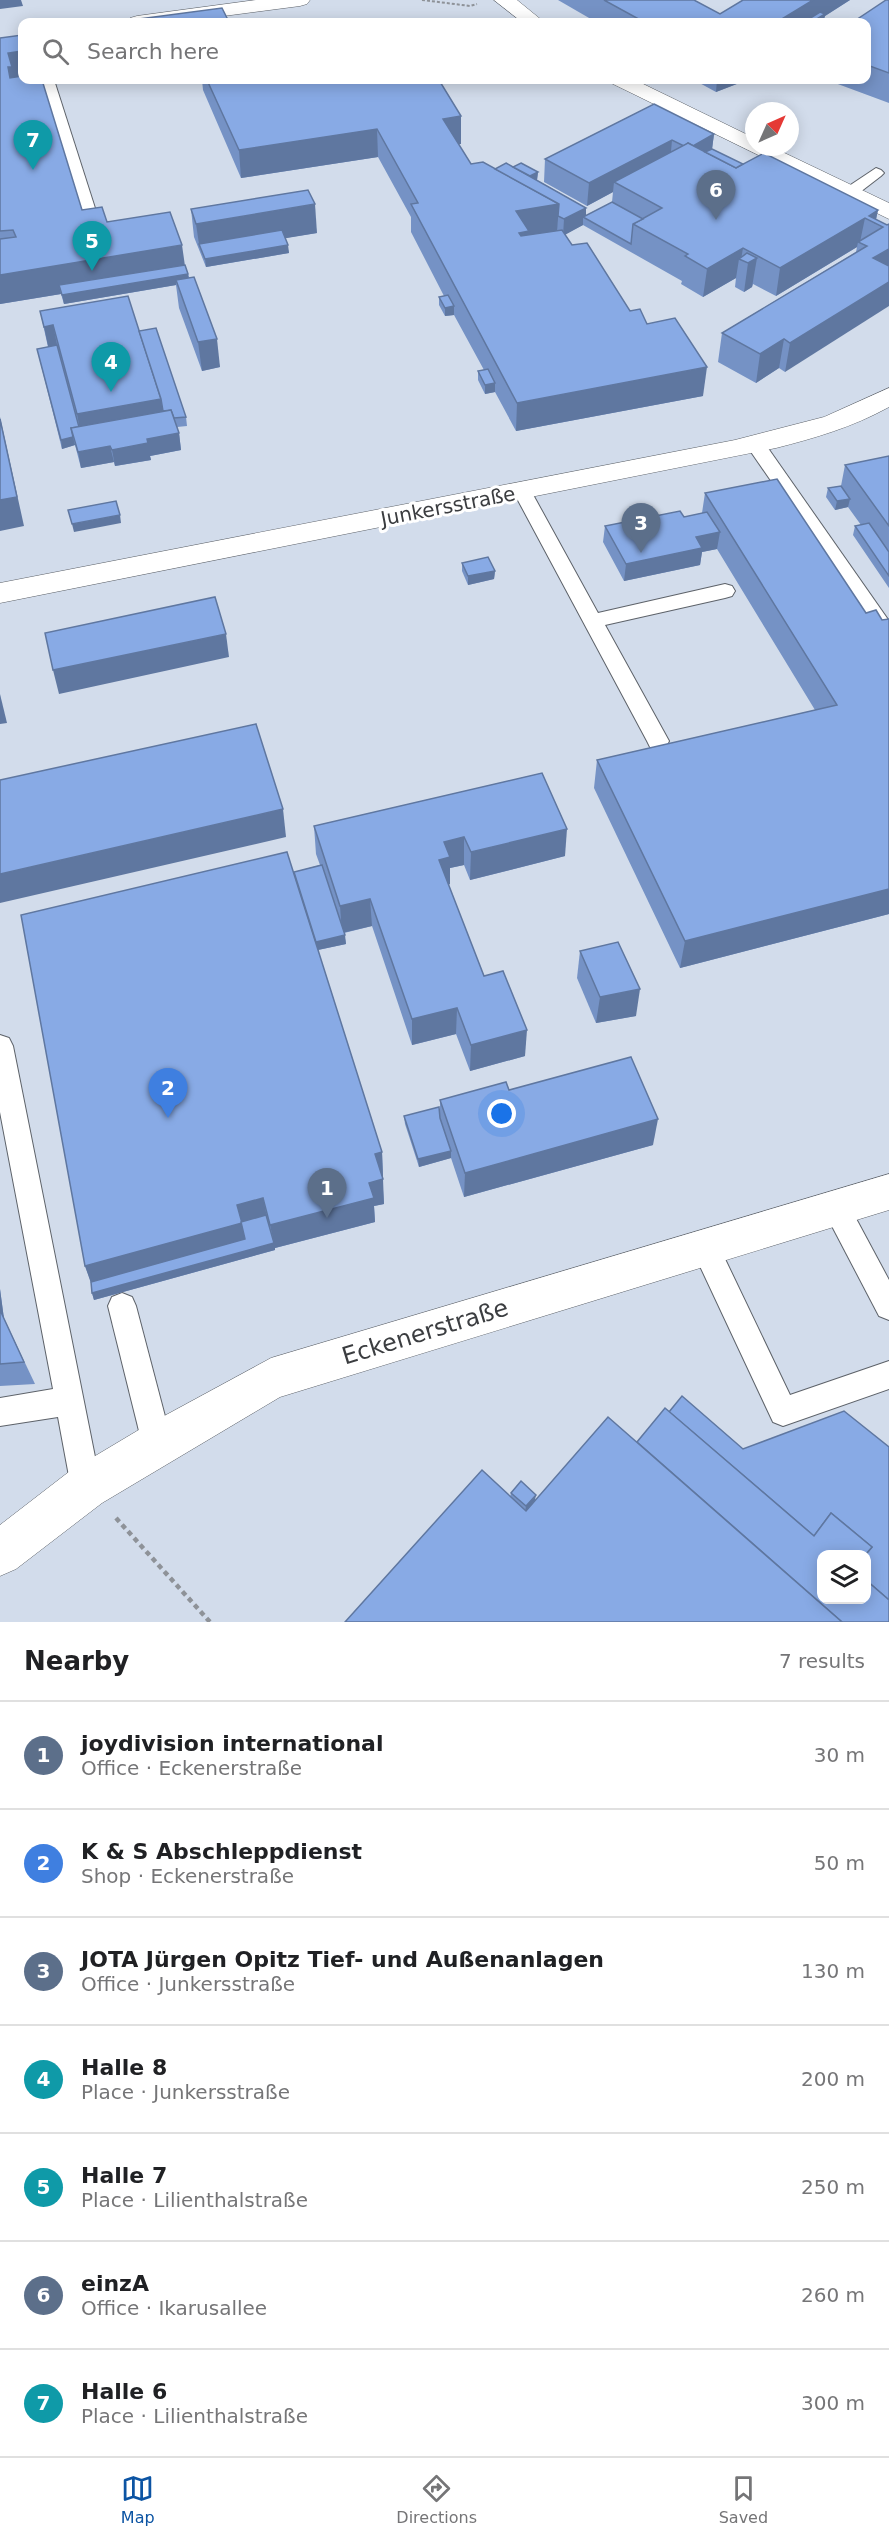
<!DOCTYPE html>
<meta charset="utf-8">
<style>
body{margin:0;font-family:"DejaVu Sans",sans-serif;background:#f6f6f6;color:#202124}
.controls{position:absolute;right:18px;bottom:18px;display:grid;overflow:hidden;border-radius:12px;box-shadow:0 3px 15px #0003}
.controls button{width:54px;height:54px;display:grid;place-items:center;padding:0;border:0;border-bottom:2px solid #e0e0e0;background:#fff;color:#202124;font:30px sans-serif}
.compass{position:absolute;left:745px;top:102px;width:54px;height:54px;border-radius:50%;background:#fff;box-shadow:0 3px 15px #0003;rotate:45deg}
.you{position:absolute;left:502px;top:1114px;width:21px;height:21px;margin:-15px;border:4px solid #fff;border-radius:50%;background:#1a73e8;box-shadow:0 0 0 9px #1a73e833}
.badge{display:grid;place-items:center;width:39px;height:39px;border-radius:50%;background:#0c54a3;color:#fff;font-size:20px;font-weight:700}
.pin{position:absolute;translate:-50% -50px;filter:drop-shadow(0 2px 3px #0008)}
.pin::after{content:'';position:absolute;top:32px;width:21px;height:18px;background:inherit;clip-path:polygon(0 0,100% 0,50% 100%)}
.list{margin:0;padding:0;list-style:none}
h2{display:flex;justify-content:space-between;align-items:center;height:78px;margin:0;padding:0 24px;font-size:26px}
h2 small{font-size:20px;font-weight:400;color:#757577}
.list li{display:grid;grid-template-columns:39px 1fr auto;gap:18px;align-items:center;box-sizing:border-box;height:108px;padding:0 24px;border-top:2px solid #e0e0e0}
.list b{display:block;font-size:22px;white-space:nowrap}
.list p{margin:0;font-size:20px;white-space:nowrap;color:#757577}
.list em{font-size:20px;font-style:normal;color:#757577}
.icon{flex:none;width:33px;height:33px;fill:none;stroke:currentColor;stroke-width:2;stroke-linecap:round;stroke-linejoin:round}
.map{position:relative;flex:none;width:889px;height:1622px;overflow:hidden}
.search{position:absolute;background:#fff;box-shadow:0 3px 15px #0003;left:18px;right:18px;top:18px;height:66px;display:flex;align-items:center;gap:15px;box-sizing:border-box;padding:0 21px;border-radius:12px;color:#757577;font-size:22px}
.sheet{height:834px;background:#fff}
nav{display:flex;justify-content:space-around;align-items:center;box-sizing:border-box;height:84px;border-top:2px solid #e0e0e0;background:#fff;font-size:16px;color:#757577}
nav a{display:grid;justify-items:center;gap:3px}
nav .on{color:#0c54a3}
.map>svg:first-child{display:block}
.built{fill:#d2dceb;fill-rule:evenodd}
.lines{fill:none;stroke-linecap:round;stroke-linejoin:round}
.lane-casing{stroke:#5d6269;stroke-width:2}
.street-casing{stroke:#5d6269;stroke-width:1}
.path-far1{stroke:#8e9298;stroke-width:2;stroke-dasharray:3 2;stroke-linecap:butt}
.path{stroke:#8e9298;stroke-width:4.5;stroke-dasharray:5 4;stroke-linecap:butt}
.lane{fill:#fff;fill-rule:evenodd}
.street{fill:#fff;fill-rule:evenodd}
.wall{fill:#7592c5}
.shaded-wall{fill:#5f77a0}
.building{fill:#88aae5;stroke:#5f77a0;stroke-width:1.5}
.labels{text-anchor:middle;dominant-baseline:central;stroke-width:6;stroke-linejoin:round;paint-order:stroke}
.street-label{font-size:20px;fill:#3b3d40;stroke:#fff}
.near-street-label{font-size:24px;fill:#3b3d40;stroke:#fff}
</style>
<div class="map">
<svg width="889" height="1622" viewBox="0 0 889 1622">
<rect width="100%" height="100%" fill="#e2e7f0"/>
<!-- built -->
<path class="built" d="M 0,0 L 889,0 L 889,1622 L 0,1622 ZM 22,22 L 866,22 L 866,80 L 22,80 ZM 754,111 L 790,111 L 790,147 L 754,147 ZM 822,1554 L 866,1554 L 866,1600 L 822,1600 Z"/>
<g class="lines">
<!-- lane casing -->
<g class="lane-casing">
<g id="lane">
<polygon points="40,80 54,80 102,230 100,233 88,233 86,230"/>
<polygon points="876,168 881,170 884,173 881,176 855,196 843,196 841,193 843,190"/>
<polygon points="756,439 763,441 889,621 889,637 878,636 749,449 747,445"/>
<polygon points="522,485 529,487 531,491 598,613 725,584 732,586 735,591 732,596 725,598 605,625 669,741 666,747 658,749 650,747 647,741 513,491 515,487"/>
<polygon points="0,1035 9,1038 13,1046 101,1487 97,1498 86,1502 75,1498 71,1487 58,1417 0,1426 0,1398 53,1389 0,1112"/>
<polygon points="835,1195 845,1198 889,1280 889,1320 879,1316 822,1207 825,1198"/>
<polygon points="705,1234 715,1238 790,1395 889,1361 889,1389 783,1426 773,1422 691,1247 695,1238"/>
<polygon points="122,1293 132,1297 136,1306 172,1443 167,1453 157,1458 147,1453 142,1443 108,1306 112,1297"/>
</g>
</g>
<!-- street casing -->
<g class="street-casing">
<g id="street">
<polygon points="256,0 310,0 307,4 300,6 178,22 127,22 130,18 137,16"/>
<polygon points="494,0 517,0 544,22 522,22"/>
<polygon points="609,80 635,80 754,138 754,147 772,147 889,203 889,219 613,84"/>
<path d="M 889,388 L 889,407 C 853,427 815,438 776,448 L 0,603 L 0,583 L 735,440 L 824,417 Z"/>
<polygon points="889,1174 889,1210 280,1397 102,1503 16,1569 0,1576 0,1525 70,1471 142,1428 271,1358"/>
</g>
</g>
<!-- path-far1 -->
<polyline class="path-far1" points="422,0 470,6 477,4"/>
<!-- path -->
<polyline class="path" points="116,1518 210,1622"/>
<!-- lane -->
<use href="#lane" class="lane"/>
<!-- street -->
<use href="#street" class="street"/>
</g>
<!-- wall -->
<g class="wall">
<polygon points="558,0 694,0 720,14 743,0 850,0 825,16 823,22 596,22"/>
<polygon points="889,0 889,103 827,80 867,80 867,22"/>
<polygon points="0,38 22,80 82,210 107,222 185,265 220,367 202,371 179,308 176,285 64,304 61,294 0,304"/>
<polygon points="202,80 439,80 461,144 458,144 471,164 495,169 513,167 538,172 537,180 586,208 586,216 612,202 613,192 587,206 544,182 545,159 654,104 714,134 712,149 743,164 878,210 876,219 887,225 785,372 779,368 756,383 718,362 722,333 856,252 857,247 776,296 753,284 752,287 744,292 735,287 736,278 703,297 681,284 682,281 583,225 565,234 572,245 630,311 647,324 703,396 516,431 495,392 485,394 478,380 478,371 484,370 454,315 445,316 439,305 439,297 444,296 411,232 411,217 378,157 241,178 203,90"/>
<polygon points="694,80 747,80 716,92"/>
<polygon points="191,209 317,233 285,238 289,253 206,267 194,237"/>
<polygon points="40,311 139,331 186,417 187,426 177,427 179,433 181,450 150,456 151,460 115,466 114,462 81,468 75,445 62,449 37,349 48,347"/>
<polygon points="889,456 889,588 853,535 855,526 861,525 848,507 835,510 826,497 828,488 841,486 845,465"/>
<polygon points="705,493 866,613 882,620 889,619 889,914 680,968 594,788 597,760 815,710 717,549 702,552 700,565 624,581 603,542 605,526 684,517 702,513"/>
<polygon points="462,563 495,571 494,579 468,585 462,571"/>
<polygon points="542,773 565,856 470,880 464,865 450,868 450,884 448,885 484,976 525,1056 470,1071 456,1034 412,1045 372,926 344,933 346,944 318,950 382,1152 383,1177 382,1177 384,1204 374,1206 375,1222 275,1248 275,1250 94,1300 92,1293 91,1282 85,1266 294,872 320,865 316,854 314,826"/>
<polygon points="580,951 636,1016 596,1023 577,978"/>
<polygon points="509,1090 653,1145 464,1197 451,1158 419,1167 405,1124 404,1116 440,1109 440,1100"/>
<polygon points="0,1289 4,1319 35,1384 0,1386"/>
<polygon points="669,1412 743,1449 345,1622 510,1497 511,1493 535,1500 637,1442"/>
</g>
<!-- shaded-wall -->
<g class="shaded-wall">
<polygon points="0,0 21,0 23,6 0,9"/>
<polygon points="813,0 850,0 825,16 823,22 777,22"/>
<polygon points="22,51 22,78 13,94 8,67 8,53"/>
<polygon points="80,80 97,80 80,82"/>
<polygon points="717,80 747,80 716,92"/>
<polygon points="461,116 461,144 443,146 443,119"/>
<polygon points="377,129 378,157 241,178 239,150"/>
<polygon points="714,134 711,157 688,148"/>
<polygon points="672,140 670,162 614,182 613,192 587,206 589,183"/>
<polygon points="538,172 537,180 529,184 530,176"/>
<polygon points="315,204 317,233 202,252 199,244 196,224"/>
<polygon points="559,204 557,232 518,261 516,211"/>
<polygon points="586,208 586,218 583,217 583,225 563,236 564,219"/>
<polygon points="878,210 875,224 869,216"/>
<polygon points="865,218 860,242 858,242 857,247 776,296 780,268"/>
<polygon points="182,245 186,273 59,285 61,294 0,304 0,275"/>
<polygon points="288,245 289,253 206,267 205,259"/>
<polygon points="743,248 741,260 739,259 736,278 703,297 707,269"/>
<polygon points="889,249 889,274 873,258"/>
<polygon points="757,258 752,287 744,292 748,263"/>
<polygon points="188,274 189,283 176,280 176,285 64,304 62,295"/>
<polygon points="889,282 889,306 785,372 790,343"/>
<polygon points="454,306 454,315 445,316 445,308"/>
<polygon points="53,325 59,354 50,355 44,327"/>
<polygon points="217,339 220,367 202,371 198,342"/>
<polygon points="784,339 779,368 756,383 760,354"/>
<polygon points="707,367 703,396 516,431 517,403"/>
<polygon points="495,383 495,392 485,394 485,385"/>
<polygon points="161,399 165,428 81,435 77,414"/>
<polygon points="0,417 24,526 0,531"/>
<polygon points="179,433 181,450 150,456 151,460 115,466 112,450 147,439"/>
<polygon points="73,437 75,445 62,449 61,440"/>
<polygon points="110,446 114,462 81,468 78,452"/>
<polygon points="850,499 848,507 835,510 837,501"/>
<polygon points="120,515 121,523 74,532 72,524"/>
<polygon points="720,532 717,549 702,552 700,565 624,581 626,564 696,537"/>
<polygon points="495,571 494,579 468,585 468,576"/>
<polygon points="226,634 229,657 59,694 53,670"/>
<polygon points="0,694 7,723 0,724"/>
<polygon points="283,809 286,837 0,903 0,874"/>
<polygon points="567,829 565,856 470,880 471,852"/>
<polygon points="464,837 464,865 450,868 450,884 439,887 439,860 444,842"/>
<polygon points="889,889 889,914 680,968 685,941"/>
<polygon points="370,899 372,926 342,933 340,906"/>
<polygon points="345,935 346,944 313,951 312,943"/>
<polygon points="640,989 636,1016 596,1023 600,997"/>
<polygon points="457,1008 456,1034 412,1045 412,1019"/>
<polygon points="527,1030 525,1056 470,1071 471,1045"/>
<polygon points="658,1119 653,1145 464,1197 465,1173"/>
<polygon points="451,1151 451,1158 419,1167 418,1159"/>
<polygon points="382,1152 383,1177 377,1179 375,1154"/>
<polygon points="383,1179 384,1204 374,1206 375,1222 275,1248 275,1250 94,1300 92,1293 274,1243 270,1225 369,1183"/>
<polygon points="263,1198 268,1222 246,1247 93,1289 85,1266 237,1205"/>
<polygon points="0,1289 4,1319 35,1384 0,1310"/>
<polygon points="536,1495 535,1500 525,1512 526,1506"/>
</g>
<!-- building -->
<g class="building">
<polygon points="604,0 694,0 720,14 743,0 813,0 777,22 644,22"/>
<polygon points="886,0 889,0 889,73 867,65 867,22 853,22"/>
<polygon points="222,8 229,22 116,22"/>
<polygon points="820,12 825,14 812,22 804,22"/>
<polygon points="22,35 22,51 8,53 12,67 8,67 10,78 22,76 22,80 42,80 82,210 102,207 107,222 170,212 182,245 0,275 0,239 16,237 13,230 0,231 0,38"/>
<polygon points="207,80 439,80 461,116 443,119 471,164 483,162 559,204 516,211 529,231 519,233 521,236 562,230 572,245 587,243 630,311 640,309 647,324 675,318 707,367 517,403 411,204 418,203 377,129 239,150"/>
<polygon points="654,104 714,134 693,146 688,143 684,146 672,140 589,183 545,159"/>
<polygon points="688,143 736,168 764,153 878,210 869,216 887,225 889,224 889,249 873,258 889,266 889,282 790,343 784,339 760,354 722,333 867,246 858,242 883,227 865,218 780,268 743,248 707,269 685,256 688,254 633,224 662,208 614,182"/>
<polygon points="712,149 743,164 736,168 705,152"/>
<polygon points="506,163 586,208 564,219 558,216 559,204 495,169"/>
<polygon points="521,163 538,172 530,176 513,167"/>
<polygon points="308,190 315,204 196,224 191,209"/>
<polygon points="612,202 643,219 633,224 631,244 583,217"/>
<polygon points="282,230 288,245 205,259 199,244"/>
<polygon points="747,253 757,258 748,263 739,259"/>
<polygon points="185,265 188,274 62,295 59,285"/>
<polygon points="194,277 217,339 198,342 176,280"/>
<polygon points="448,295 454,306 445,308 439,297"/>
<polygon points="128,296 161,399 77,414 53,325 44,327 40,311"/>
<polygon points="156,328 186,417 174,418 171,410 163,411 161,399 139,331"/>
<polygon points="57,345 79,427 71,428 73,437 61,440 37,349"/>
<polygon points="488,369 495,383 485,385 478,371"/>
<polygon points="171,410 179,433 147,439 148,443 112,450 110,446 78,452 71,428"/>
<polygon points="0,419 17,497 0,500"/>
<polygon points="889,456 889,526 845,465"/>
<polygon points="777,479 866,613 876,610 882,620 889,619 889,889 685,941 597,760 837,705 705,493"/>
<polygon points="841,486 850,499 837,501 828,488"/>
<polygon points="116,501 120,515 72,524 68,510"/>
<polygon points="680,511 684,517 707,512 720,532 696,537 702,548 626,564 605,526"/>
<polygon points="869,523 889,552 889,576 855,526"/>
<polygon points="488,557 495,571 468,576 462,563"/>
<polygon points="215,597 226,634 53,670 45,633"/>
<polygon points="256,724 283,809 0,874 0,780"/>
<polygon points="542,773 567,829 471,852 464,837 444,842 450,857 439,860 484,976 503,971 527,1030 471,1045 457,1008 412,1019 370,899 340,906 314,826"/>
<polygon points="287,852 382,1152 375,1154 383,1179 369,1183 374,1198 270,1225 263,1198 237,1205 242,1223 85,1266 21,915"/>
<polygon points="322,865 345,935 316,942 294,872"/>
<polygon points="618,942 640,989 600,997 580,951"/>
<polygon points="631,1057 658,1119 465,1173 440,1100 506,1082 509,1090"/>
<polygon points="439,1107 440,1118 451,1151 418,1159 404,1116"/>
<polygon points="266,1215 274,1243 92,1293 91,1282 245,1239 241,1222"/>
<polygon points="0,1310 24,1362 0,1364"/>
<polygon points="682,1396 743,1449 844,1411 889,1447 889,1600 867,1581 866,1554 872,1547 831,1513 814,1536 669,1412"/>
<polygon points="665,1408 814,1536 831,1513 872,1547 866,1554 822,1554 822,1599 867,1599 867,1581 889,1600 889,1622 842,1622 637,1442"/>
<polygon points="608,1417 842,1622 345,1622 482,1470 526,1511"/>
<polygon points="521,1481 536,1495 526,1506 511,1493"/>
</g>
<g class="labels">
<!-- street labels -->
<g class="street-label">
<text transform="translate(448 506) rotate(-11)">Junkersstraße</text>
</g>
<!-- near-street labels -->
<g class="near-street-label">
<text transform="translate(425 1332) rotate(-17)">Eckenerstraße</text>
</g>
</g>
</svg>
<div class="controls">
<button><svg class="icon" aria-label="layers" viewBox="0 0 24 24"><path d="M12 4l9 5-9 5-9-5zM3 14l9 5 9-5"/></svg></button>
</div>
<svg class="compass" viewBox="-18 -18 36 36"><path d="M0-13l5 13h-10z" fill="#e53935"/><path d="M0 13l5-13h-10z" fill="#757577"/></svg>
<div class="you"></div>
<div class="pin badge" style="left:327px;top:1218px;background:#5c6f8a">1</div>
<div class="pin badge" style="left:168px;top:1118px;background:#3f7fe0">2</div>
<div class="pin badge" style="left:641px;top:553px;background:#5c6f8a">3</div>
<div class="pin badge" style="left:111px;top:392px;background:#0f9aa8">4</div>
<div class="pin badge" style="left:92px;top:271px;background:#0f9aa8">5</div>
<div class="pin badge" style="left:716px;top:220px;background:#5c6f8a">6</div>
<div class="pin badge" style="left:33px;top:170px;background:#0f9aa8">7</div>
<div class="search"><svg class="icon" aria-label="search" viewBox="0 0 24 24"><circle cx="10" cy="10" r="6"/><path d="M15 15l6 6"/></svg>Search here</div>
</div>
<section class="sheet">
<h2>Nearby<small>7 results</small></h2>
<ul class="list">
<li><span class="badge" style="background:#5c6f8a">1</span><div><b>joydivision international</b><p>Office · Eckenerstraße</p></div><em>30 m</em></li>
<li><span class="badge" style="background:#3f7fe0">2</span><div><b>K &amp; S Abschleppdienst</b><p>Shop · Eckenerstraße</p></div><em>50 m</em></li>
<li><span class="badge" style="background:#5c6f8a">3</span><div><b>JOTA Jürgen Opitz Tief- und Außenanlagen</b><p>Office · Junkersstraße</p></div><em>130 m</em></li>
<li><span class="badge" style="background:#0f9aa8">4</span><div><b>Halle 8</b><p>Place · Junkersstraße</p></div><em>200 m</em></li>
<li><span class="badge" style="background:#0f9aa8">5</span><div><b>Halle 7</b><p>Place · Lilienthalstraße</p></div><em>250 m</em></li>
<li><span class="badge" style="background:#5c6f8a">6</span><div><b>einzA</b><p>Office · Ikarusallee</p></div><em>260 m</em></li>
<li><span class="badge" style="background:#0f9aa8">7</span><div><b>Halle 6</b><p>Place · Lilienthalstraße</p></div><em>300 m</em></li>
</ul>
</section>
<nav>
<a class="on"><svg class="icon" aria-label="map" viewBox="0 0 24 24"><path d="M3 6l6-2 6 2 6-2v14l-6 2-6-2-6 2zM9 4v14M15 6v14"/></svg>Map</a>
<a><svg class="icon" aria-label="directions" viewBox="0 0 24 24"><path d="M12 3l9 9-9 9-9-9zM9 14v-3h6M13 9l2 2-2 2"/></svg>Directions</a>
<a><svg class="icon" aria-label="saved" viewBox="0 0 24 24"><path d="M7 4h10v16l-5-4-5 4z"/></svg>Saved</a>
</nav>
